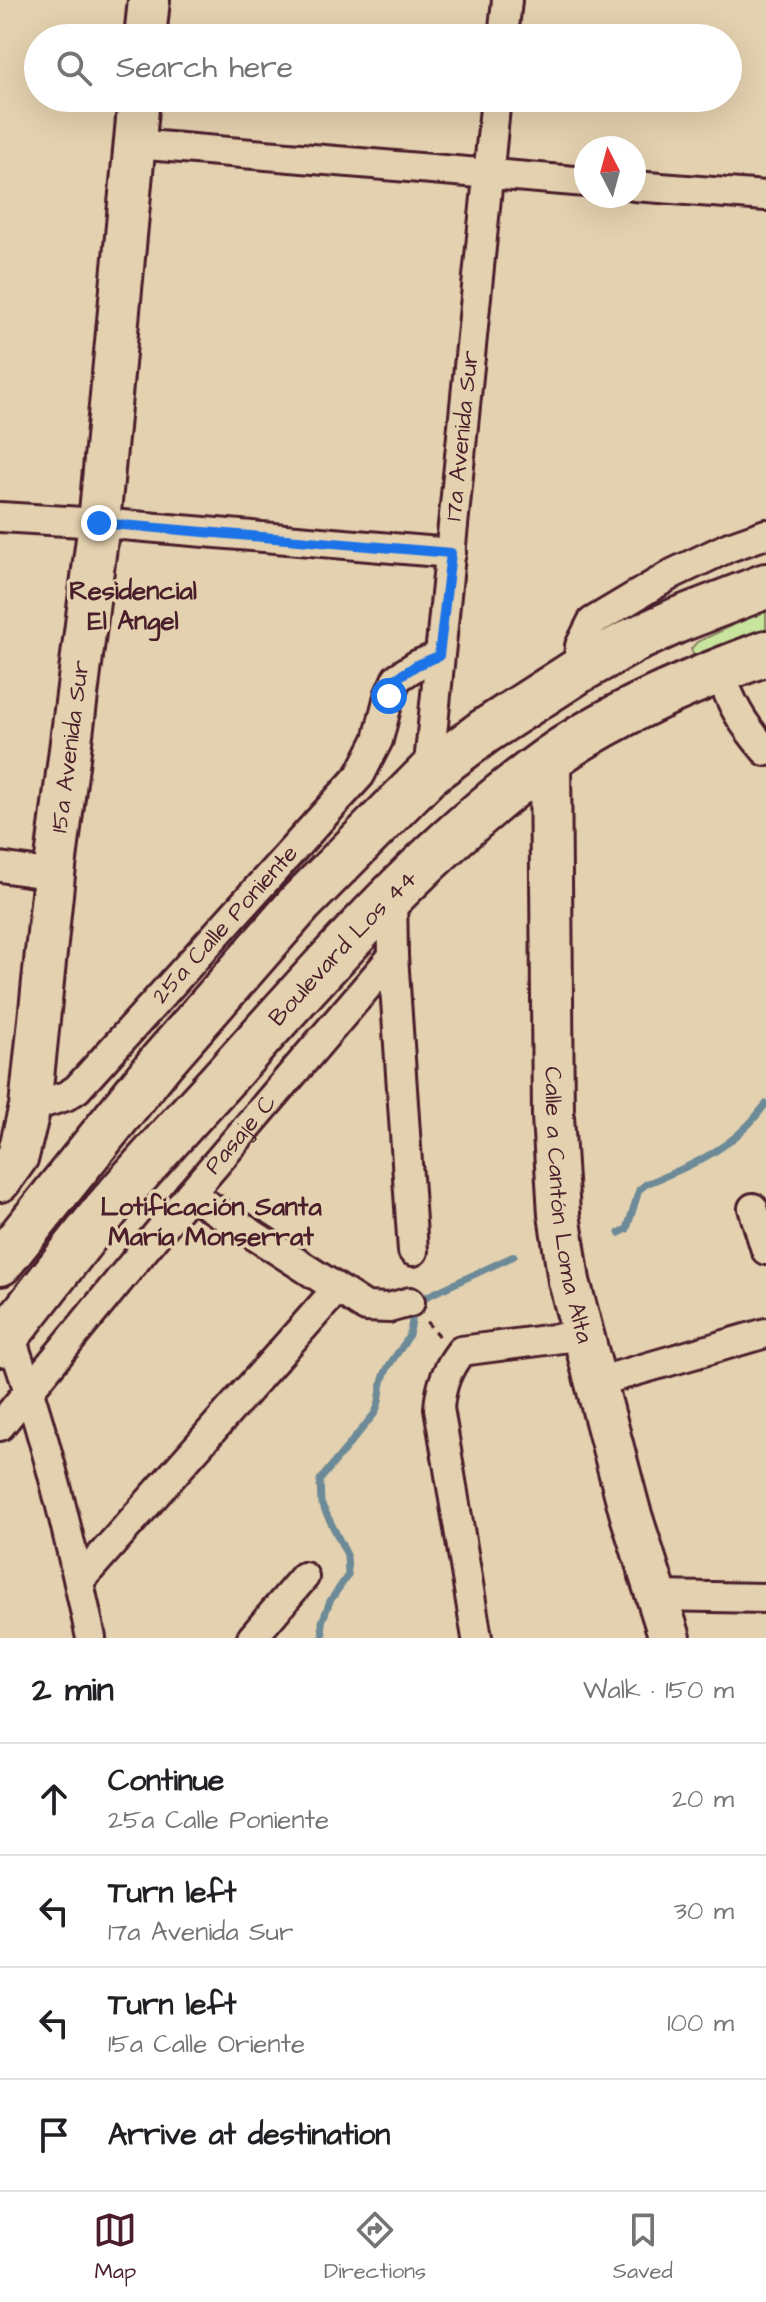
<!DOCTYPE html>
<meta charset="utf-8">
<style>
body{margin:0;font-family:"Architects Daughter",sans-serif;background:#f2f2f2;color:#202124}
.compass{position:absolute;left:574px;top:136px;width:72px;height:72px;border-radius:50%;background:#fff;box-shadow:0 8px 32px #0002;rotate:354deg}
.stop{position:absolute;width:24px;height:24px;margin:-18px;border:6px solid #1a73e8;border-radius:50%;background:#fff}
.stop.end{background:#1a73e8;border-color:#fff;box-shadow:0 2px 8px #0008}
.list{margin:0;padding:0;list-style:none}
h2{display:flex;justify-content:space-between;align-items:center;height:104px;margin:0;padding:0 32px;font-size:34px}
h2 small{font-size:26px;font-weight:400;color:#757577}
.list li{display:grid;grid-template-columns:52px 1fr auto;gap:24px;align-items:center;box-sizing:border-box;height:112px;padding:0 32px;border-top:2px solid #e0e0e0}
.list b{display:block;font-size:30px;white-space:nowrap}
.list p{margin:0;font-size:26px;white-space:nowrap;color:#757577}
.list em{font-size:26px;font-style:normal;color:#757577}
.icon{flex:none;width:44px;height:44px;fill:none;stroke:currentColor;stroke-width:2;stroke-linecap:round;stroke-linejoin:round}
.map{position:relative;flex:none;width:766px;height:1638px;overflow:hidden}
.search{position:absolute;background:#fff;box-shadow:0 8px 32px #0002;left:24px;right:24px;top:24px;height:88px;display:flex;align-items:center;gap:20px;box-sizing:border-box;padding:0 28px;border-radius:44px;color:#757577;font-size:30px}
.sheet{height:552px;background:#fff}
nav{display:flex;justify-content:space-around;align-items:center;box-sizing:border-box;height:112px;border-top:2px solid #e0e0e0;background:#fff;font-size:22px;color:#757577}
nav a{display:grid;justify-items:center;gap:4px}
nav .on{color:#4a1f2b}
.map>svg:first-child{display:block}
.green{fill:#c7e59c;stroke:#888264;stroke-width:2}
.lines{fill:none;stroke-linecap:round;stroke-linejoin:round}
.stream{stroke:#6c8a97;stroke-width:7}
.street-casing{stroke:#4a1f2b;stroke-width:34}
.secondary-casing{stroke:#4a1f2b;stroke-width:46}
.highway-casing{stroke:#4a1f2b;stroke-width:50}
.path{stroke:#4a1f2b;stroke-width:4;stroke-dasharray:6 6;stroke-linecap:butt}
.street{stroke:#e4d1af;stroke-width:28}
.secondary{stroke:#e4d1af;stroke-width:40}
.highway{stroke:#e4d1af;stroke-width:44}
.route{stroke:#1a73e8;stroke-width:10}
.labels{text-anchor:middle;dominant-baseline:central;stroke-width:7;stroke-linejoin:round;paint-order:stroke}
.street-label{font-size:24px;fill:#4a1f2b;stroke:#e4d1af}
.neighbourhood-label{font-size:26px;font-weight:bold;fill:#4a1f2b;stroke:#e4d1af}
</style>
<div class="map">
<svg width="766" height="1638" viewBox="0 0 766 1638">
<rect width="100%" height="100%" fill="#e4d1af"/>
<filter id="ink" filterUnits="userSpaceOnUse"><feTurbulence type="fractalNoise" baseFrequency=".0125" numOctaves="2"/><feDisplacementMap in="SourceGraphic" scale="16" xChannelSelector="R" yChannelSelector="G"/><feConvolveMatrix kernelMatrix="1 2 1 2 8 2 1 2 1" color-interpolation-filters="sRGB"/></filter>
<g filter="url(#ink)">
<!-- green -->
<polygon class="green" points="766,610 766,638 698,660 694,657 691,649 697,642"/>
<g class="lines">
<!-- stream -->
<g class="stream">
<path d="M 619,1233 L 627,1229 L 639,1190 L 646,1184 C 681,1170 718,1155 745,1128 C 753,1121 759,1112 766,1104"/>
<path d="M 323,1638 L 322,1622 L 330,1601 L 348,1575 L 347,1555 L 321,1503 L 320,1480 L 375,1413 C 382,1399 379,1389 384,1376 C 389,1361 401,1351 408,1337 C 414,1324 410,1311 419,1300 L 514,1256"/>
</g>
<!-- street casing -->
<g class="street-casing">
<g id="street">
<polyline points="503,38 507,0"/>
<polyline points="135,144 586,182"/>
<polyline points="634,186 766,196"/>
<polyline points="0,517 99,523 451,553"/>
<path d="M 719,670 C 732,706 742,723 766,751"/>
<polyline points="578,671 580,646 592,622 674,573 729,547 766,534"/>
<path id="s1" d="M 428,774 L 496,98"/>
<polyline points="0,867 54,875"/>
<polyline points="392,892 393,956 413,1251"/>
<path id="s2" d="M 30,1107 L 66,1096 L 77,1089 L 360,775 L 378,740 L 389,696 L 397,678 L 417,665 L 439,656"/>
<polyline points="190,1194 366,1307 389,1308 410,1302"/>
<polyline points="753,1208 766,1250"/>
<path d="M 9,1333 C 45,1431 69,1535 91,1638"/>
<polyline points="597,1382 766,1333"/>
<path id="s3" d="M 0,1426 L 190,1194 L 393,956"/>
<polyline points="79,1581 336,1290"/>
<polyline points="656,1596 766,1598"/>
<polyline points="252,1638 304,1577"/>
<path d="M 477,1638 L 439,1408 C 441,1385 447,1369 461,1351 L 584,1335"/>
</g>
</g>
<!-- secondary casing -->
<g class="secondary-casing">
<g id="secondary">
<polyline points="145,38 149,0"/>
<path id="s4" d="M 550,758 L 553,1116 L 559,1214 L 569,1281 L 630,1512 L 670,1638"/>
<path id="s5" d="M 0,1181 L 18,1156 L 30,1107 L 54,875 L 99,523 L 139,98"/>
</g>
</g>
<!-- highway casing -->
<g class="highway-casing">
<g id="highway">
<polyline points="0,1263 162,1061 300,903 428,774 485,731 578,671 634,640 678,620 766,586"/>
<path id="s6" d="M 0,1344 C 36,1300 69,1255 105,1211 C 157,1150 213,1091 266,1031 C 355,932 441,837 549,759 C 615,712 691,681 766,653"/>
</g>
</g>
<!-- path -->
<polyline class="path" points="427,1322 440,1337"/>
<!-- street -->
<use href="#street" class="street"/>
<!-- secondary -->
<use href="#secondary" class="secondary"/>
<!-- highway -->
<use href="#highway" class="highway"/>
</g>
</g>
<g class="lines" filter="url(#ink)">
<!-- route -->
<polyline class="route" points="99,523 451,553 439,656 417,665 397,678 389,696"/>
</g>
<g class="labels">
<!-- street labels -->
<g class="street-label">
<text stroke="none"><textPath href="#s1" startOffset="340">17a Avenida Sur</textPath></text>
<text stroke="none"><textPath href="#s5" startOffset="444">15a Avenida Sur</textPath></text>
<text stroke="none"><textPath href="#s2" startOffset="272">25a Calle Poniente</textPath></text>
<text stroke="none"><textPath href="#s6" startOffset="524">Boulevard Los 44</textPath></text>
<text stroke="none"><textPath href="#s3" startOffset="378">Pasaje C</textPath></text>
<text stroke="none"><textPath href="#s4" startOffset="448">Calle a Cantón Loma Alta</textPath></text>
</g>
<!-- neighbourhood labels -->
<g class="neighbourhood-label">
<text x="133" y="591">Residencial<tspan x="133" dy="30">El Angel</tspan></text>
<text x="211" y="1207">Lotificación Santa<tspan x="211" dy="30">María Monserrat</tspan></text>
</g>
</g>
</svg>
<svg class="compass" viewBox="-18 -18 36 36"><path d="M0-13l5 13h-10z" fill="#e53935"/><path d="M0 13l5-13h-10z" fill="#757577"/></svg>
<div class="stop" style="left:389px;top:696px"></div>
<div class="stop end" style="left:99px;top:523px"></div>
<div class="search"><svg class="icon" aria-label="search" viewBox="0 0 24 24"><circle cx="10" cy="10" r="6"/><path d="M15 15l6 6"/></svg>Search here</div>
</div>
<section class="sheet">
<h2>2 min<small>Walk · 150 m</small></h2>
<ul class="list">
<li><svg class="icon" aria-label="ahead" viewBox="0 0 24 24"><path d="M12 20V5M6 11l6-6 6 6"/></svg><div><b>Continue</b><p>25a Calle Poniente</p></div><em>20 m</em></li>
<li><svg class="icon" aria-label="left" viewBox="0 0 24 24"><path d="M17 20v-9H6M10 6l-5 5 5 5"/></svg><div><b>Turn left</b><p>17a Avenida Sur</p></div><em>30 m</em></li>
<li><svg class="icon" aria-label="left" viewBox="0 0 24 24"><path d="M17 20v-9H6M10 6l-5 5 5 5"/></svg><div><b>Turn left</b><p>15a Calle Oriente</p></div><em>100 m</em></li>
<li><svg class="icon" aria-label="arrive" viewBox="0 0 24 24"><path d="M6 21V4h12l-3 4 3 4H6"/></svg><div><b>Arrive at destination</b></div></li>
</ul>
</section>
<nav>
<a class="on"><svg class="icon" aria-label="map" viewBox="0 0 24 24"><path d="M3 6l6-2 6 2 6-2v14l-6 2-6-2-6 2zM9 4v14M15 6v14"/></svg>Map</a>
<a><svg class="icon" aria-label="directions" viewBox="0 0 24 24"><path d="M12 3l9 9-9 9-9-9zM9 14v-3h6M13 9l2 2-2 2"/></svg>Directions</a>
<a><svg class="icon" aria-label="saved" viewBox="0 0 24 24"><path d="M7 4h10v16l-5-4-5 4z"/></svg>Saved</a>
</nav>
